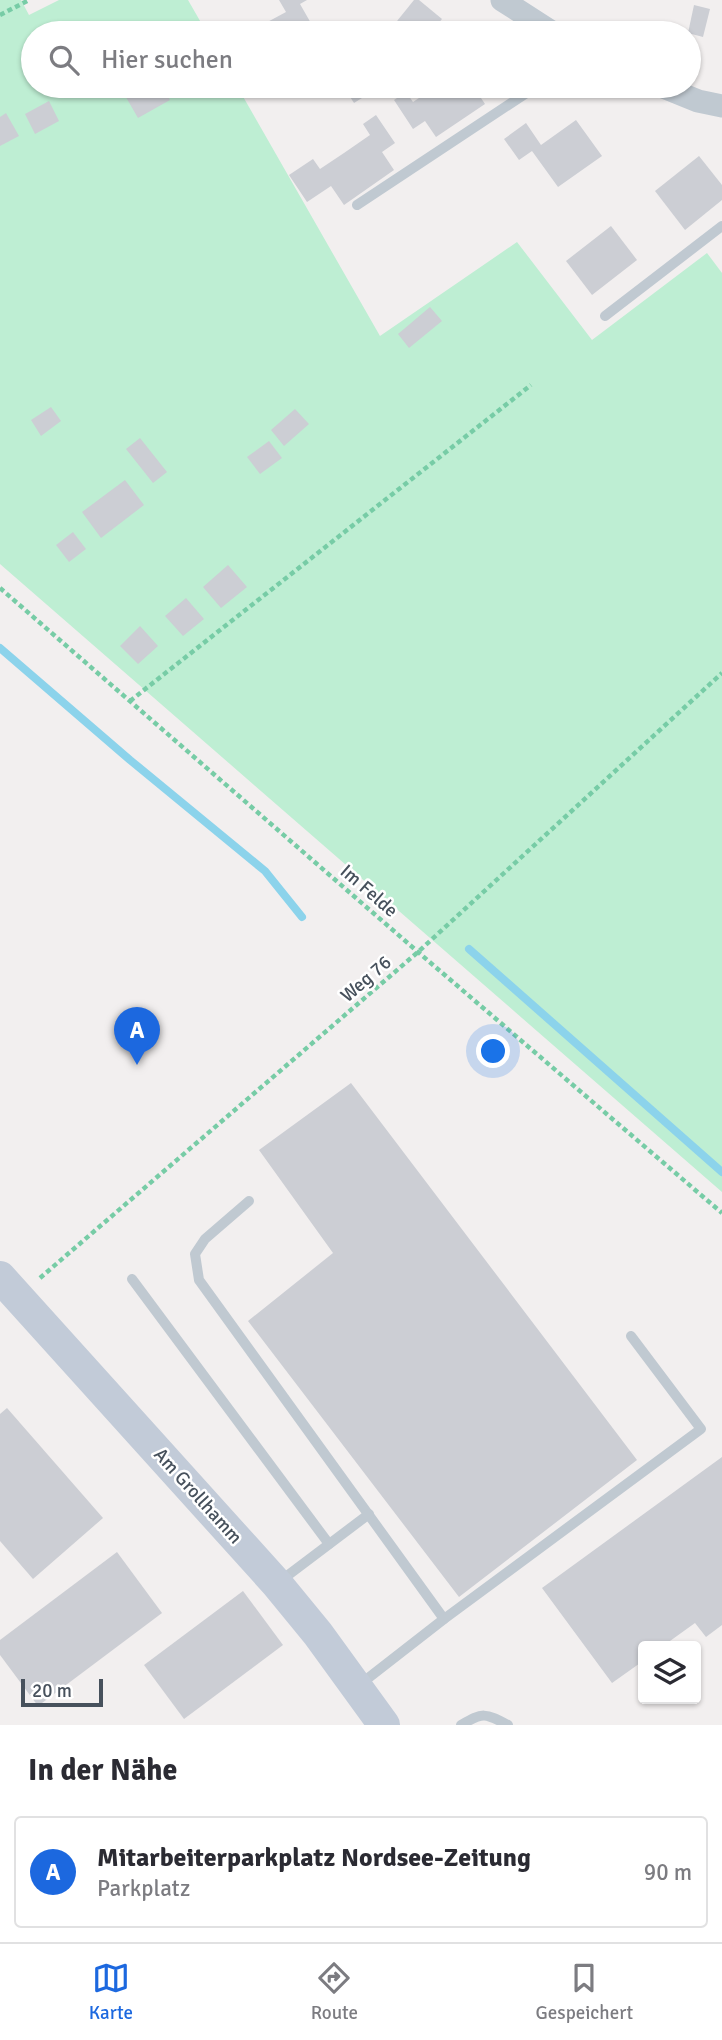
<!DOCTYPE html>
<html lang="de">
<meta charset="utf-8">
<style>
body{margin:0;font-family:Signika,sans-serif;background:#f2f2f3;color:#2b2b33}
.controls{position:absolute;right:21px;bottom:21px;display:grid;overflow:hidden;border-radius:7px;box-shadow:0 2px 5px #0004}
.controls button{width:63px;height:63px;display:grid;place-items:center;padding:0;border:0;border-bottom:2px solid #e1e1e2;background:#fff;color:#2b2b33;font:35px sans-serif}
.scale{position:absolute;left:21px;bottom:18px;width:82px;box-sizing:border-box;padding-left:7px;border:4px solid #47515c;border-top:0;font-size:19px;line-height:24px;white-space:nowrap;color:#47515c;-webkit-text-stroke:5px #fff;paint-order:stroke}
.you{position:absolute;left:494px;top:1052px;width:24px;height:24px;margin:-18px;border:5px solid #fff;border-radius:50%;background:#1a73e8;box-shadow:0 0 0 10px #1a73e833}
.badge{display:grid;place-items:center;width:46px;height:46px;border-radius:50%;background:#1c68df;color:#fff;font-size:23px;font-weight:700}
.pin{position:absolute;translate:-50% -58px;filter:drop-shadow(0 2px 4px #0008)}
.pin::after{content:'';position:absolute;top:37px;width:24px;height:21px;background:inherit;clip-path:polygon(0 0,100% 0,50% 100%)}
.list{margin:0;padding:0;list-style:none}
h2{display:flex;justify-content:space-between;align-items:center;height:91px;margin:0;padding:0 28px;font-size:30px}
h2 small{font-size:23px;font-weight:400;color:#7c7c81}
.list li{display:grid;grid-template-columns:46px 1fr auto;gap:21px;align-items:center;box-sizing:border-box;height:112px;margin:0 14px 14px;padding:0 14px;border:2px solid #e1e1e2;border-radius:7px}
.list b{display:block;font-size:26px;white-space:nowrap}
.list p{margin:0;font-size:23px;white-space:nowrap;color:#7c7c81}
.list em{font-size:23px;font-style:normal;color:#7c7c81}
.icon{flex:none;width:38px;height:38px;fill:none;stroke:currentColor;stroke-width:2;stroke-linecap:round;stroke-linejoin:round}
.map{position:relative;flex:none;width:722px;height:1725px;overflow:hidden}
.search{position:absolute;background:#fff;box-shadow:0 2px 5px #0004;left:21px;right:21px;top:21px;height:77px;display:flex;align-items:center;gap:18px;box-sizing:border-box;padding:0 24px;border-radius:38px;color:#7c7c81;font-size:26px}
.sheet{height:217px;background:#fff}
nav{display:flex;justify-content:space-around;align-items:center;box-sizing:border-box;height:98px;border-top:2px solid #e1e1e2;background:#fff;font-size:19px;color:#7c7c81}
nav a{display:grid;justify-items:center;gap:4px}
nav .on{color:#1c68df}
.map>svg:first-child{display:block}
.green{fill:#beeed3}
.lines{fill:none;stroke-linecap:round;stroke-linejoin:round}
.stream{stroke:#8cd3eb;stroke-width:8}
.building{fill:#ccced4}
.path{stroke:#77cca6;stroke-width:4.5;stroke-dasharray:5 3.5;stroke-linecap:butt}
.lane{stroke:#c0c9d1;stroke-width:10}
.street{stroke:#c0c9d1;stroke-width:23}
.secondary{stroke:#c2cbd8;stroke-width:32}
.labels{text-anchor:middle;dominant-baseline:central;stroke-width:5;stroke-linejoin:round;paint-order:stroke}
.street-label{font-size:19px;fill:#47515c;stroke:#fff}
</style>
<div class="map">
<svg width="722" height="1725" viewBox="0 0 722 1725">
<rect width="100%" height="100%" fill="#f2efef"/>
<!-- green -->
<polygon class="green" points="0,0 21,0 29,15 59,0 188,0 207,33 33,33 33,86 237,86 380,336 517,242 592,340 707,253 722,273 722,1192 0,564"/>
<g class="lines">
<!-- stream -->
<g class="stream">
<polyline points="0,648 130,760 265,871 302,917"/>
<polyline points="469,949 722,1172"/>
</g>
</g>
<!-- building -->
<g class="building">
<polygon points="279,0 307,0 300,4 316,32 247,33 286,12"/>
<polygon points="414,0 419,0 442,19 430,33 403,33 393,26"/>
<polygon points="694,5 710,9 703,37 688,33"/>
<polygon points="133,86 162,86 170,100 138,118 123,92"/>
<polygon points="343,86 381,86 354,103"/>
<polygon points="437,86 473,86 485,104 436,137 425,121 413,129 394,100 406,92 413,102"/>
<polygon points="49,101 59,121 35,134 25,114"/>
<polygon points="6,113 19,136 0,146 0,117"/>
<polygon points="376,115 395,143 382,152 394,170 344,205 331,186 307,202 289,175 313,159 320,169 344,153 370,135 363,124"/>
<polygon points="576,120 602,156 558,187 532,151 519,160 504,139 526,123 541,145"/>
<polygon points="699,156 722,185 722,200 685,230 655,191"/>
<polygon points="611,226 637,260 592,295 566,261"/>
<polygon points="430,307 442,321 409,348 398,334"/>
<polygon points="51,407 61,421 41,436 31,420"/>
<polygon points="295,409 309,424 284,446 271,430"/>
<polygon points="140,438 167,472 153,483 126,449"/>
<polygon points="269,441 282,458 260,474 247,457"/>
<polygon points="125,480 144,505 101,538 82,512"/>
<polygon points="73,532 86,549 69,562 56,545"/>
<polygon points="228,565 247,587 221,608 203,587"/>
<polygon points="186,598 204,619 183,636 165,616"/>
<polygon points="140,626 158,646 138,664 120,646"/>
<polygon points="351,1083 637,1460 459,1597 248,1321 333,1253 259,1150"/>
<polygon points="7,1408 103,1518 33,1579 0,1541 0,1414"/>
<polygon points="722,1457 722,1625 706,1637 695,1623 663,1646 643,1646 643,1661 612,1683 542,1588"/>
<polygon points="117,1552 162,1613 38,1706 0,1655 0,1640"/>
<polygon points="243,1591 283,1645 184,1719 144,1665"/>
</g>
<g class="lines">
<!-- path -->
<g class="path">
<polyline points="0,15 29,0"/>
<polyline points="0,588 418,952 722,1213"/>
<polyline points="130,701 531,385"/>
<polyline points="40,1278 418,952 722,673"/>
</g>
<!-- lane -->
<g class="lane">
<polyline points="357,205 537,86"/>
<polyline points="605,316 722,226"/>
<polyline points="249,1201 205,1239 195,1254 199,1280 444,1619 701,1429 631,1336"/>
<polyline points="132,1279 329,1544"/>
<polyline points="279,1582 369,1514"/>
<polyline points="358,1686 444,1619"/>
<path d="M 461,1725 C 483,1712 485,1713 508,1725"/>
</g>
<!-- street -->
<g class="street">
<polyline points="502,0 553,33"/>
<polyline points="661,86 698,101 722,106"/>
</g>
<!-- secondary -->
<polyline class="secondary" points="0,1277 277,1584 318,1634 384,1725"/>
</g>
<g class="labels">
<!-- street labels -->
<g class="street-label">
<text transform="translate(369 891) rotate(41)">Im Felde</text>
<text transform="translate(366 979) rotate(-41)">Weg 76</text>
<text transform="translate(198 1496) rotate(48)">Am Grollhamm</text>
</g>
</g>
</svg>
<div class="controls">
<button><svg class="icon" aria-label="layers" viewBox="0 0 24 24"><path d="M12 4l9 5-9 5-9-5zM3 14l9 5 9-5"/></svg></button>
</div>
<div class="scale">20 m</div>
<div class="you"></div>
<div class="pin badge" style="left:137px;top:1065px">A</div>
<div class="search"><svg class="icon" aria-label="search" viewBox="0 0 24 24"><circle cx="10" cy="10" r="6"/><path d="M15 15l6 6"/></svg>Hier suchen</div>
</div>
<section class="sheet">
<h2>In der Nähe<small></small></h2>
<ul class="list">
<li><span class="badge">A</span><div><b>Mitarbeiterparkplatz Nordsee-Zeitung</b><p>Parkplatz</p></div><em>90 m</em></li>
</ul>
</section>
<nav>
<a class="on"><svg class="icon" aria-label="map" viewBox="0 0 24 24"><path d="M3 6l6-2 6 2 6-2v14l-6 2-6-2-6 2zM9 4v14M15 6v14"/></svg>Karte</a>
<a><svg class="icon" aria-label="directions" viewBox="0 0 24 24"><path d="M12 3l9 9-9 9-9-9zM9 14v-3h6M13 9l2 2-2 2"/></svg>Route</a>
<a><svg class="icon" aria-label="saved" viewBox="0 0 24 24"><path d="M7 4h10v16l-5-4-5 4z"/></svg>Gespeichert</a>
</nav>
